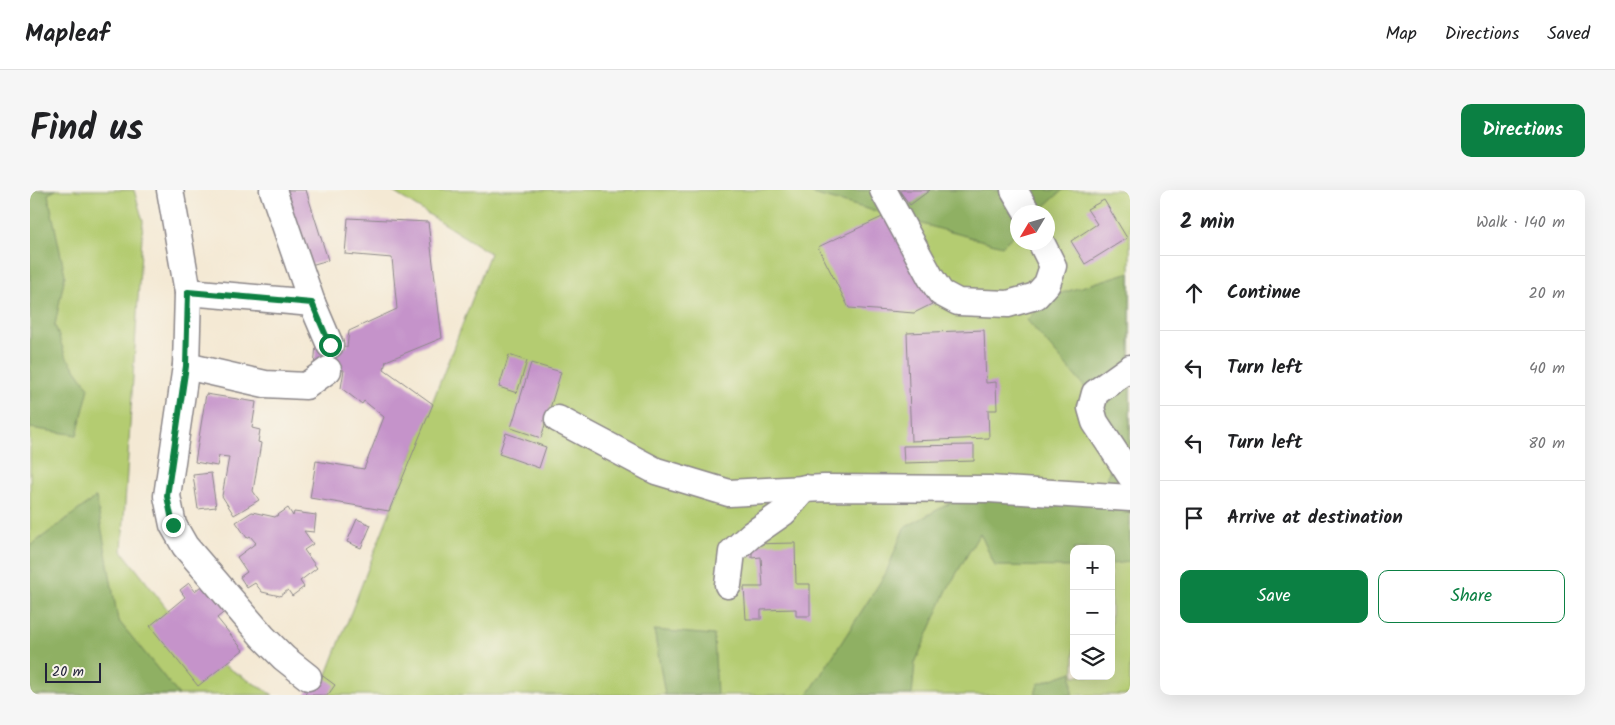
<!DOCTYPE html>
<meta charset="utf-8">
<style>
body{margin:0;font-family:Kalam,sans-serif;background:#f6f6f6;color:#202124}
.controls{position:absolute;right:15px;bottom:15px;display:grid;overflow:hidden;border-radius:10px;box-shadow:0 5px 20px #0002}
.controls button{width:45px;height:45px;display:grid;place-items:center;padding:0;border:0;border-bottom:1px solid #e0e0e0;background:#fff;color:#202124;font:25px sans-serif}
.compass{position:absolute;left:980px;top:15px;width:45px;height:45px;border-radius:50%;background:#fff;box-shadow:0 5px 20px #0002;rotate:232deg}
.scale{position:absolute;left:15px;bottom:12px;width:56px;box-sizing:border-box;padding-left:5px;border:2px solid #22223b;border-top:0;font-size:14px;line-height:18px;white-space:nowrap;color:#22223b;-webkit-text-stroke:4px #f7f3e8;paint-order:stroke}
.stop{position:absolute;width:15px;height:15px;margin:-11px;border:4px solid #0b8043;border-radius:50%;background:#fff}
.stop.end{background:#0b8043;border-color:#fff;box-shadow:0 1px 5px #0008}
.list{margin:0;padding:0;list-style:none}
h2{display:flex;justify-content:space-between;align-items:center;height:65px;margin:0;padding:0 20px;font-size:21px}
h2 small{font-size:16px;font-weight:400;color:#757577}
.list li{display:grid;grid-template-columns:32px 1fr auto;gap:15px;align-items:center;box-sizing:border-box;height:75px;padding:0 20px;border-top:1px solid #e0e0e0}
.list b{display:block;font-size:19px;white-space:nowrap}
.list em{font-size:16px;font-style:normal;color:#757577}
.actions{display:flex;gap:10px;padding:15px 20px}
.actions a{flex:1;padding:11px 0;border:1px solid #0b8043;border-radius:10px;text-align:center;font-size:18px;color:#0b8043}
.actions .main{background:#0b8043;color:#fff}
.icon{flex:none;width:28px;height:28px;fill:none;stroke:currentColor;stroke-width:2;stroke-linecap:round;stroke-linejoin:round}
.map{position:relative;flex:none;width:1100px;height:505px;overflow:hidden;border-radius:10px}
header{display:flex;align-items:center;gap:30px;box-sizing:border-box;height:70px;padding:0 25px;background:#fff;border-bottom:1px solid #e0e0e0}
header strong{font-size:24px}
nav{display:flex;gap:28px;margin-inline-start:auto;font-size:18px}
.intro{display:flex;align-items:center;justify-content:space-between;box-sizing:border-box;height:120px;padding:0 30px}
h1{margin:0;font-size:35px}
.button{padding:12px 22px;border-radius:10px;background:#0b8043;color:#fff;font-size:18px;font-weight:700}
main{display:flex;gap:30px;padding:0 30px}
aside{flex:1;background:#fff;border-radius:10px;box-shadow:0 5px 20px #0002}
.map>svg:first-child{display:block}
.green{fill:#b4cc71;stroke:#6b7756;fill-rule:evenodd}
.forest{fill:#8fb063;stroke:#58694f}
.building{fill:#c593ca}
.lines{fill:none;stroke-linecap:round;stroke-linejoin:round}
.minor-casing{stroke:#8b8688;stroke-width:29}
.minor{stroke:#fff;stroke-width:26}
.route{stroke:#0b8043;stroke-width:6}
</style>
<header>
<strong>Mapleaf</strong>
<nav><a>Map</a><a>Directions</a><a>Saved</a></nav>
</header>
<div class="intro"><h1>Find us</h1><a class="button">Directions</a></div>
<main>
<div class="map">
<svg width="1100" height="505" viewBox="0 0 1100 505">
<rect width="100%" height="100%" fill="#f7f3e8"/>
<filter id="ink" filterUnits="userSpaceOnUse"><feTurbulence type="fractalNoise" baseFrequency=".02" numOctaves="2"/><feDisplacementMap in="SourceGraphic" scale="10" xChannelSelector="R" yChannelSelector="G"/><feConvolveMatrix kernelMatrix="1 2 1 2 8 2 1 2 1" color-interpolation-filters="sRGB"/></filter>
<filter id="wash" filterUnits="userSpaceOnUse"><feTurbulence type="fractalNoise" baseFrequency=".0096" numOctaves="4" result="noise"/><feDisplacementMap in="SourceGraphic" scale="20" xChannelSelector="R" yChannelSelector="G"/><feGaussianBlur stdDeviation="1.12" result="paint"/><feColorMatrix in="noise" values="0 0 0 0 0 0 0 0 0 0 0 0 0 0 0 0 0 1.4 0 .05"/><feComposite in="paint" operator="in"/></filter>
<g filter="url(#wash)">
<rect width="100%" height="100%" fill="#f4e9d4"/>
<!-- green -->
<g class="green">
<polygon points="0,0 104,0 113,31 92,361 170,461 243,505 0,505"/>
<path d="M 360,0 L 1100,0 L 1100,505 L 289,505 L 460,63 ZM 988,22 L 1018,22 L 1018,52 L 988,52 ZM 1044,359 L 1081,359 L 1081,486 L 1044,486 Z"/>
</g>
<!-- forest -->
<g class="forest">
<polygon points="0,0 26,0 18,4 35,85 25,135 35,165 59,198 47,245 0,238"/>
<polygon points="775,0 1033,0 1008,22 988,22 987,42 972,56 783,4"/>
<polygon points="1100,82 1100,372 1081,374 1081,359 1044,359 1044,377 965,376 950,343 917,400 885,473 882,505 776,505 781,500 856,383 874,338 955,294 1074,302 1085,257 1064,208 997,130 1019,107"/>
<polygon points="66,307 88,430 149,505 0,505 0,356"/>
<polygon points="624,440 684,445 687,505 635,505"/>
<polygon points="1042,482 1042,505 1005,505 1008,494"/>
</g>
<g id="blocks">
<!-- building -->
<g class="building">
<polygon points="250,0 276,0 298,70 274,77"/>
<polygon points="869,0 900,0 880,15"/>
<polygon points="1074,10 1097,48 1055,74 1041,51 1067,34 1057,19"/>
<polygon points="863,22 906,112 884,123 819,118 788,57"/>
<polygon points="318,28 398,32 412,148 356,171 354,179 403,214 359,321 280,308 286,271 334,279 354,227 334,211 332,214 311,198 314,180 284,177 286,155 317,157 319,141 367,119 362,68 315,64"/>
<polygon points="954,140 956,193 966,192 967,220 958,220 959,248 881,251 877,143"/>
<polygon points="479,165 497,171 487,203 469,197"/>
<polygon points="501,173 531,182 511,248 481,238"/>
<polygon points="176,204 226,212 222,238 230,240 228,252 231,253 223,301 229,310 204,325 192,306 199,267 189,266 187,276 165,272"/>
<polygon points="476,243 516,257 509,278 469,264"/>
<polygon points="944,255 944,271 874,273 873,256"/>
<polygon points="181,283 186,317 168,319 163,285"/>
<polygon points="258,318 263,326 264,322 286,325 284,342 274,341 283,354 274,360 287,378 270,391 274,397 262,406 258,400 250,406 232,402 225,393 217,398 210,387 217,382 207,367 226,353 220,346 217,348 206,332 222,322 245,327"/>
<polygon points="327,329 341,335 331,358 317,352"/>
<polygon points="765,353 766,394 780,394 780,426 766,426 766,419 731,420 731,429 716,429 714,397 733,397 731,367 722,368 722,354"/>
<polygon points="176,392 198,419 187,428 213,460 168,496 120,436 155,407 150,400 159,393 165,401"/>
<polygon points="290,484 305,495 298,505 277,505 275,504"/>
</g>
</g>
</g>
<g filter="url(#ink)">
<use href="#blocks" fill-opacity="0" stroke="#8b8688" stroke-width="1"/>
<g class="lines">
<!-- minor casing -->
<g class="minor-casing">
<g id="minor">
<polyline points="140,0 158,102 156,176 137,306 143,335 155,356 233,447 254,468 278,487"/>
<polyline points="243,0 282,113"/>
<polyline points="853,0 901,88 911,103 928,112 978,114 1006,106 1017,94 1023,76 1011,52"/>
<polyline points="984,0 997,22"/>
<polyline points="158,102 282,113 300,155"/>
<polyline points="156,176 235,194 276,196 298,180"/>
<polyline points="1100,178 1065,203 1061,218 1065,232 1100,285"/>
<polyline points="528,229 626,281 699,303 794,298 959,299 1100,308"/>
<polyline points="698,395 702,362 721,345 754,322 775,298"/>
</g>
</g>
<!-- minor -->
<use href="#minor" class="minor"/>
</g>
</g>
<g class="lines" filter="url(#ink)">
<!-- route -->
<polyline class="route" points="143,335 137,306 156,176 158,102 282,113 300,155"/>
</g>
</svg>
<div class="controls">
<button>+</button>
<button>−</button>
<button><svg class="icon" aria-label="layers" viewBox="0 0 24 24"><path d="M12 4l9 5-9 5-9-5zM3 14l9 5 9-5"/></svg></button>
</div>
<svg class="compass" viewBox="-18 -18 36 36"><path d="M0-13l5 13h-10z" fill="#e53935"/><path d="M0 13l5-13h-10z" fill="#757577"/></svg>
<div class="scale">20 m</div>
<div class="stop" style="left:300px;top:155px"></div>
<div class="stop end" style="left:143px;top:335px"></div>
</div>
<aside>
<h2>2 min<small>Walk · 140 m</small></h2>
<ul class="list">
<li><svg class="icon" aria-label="ahead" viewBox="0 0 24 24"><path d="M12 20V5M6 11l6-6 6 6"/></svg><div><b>Continue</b></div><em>20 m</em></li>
<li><svg class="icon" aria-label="left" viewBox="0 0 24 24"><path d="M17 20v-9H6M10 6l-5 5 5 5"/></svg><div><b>Turn left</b></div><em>40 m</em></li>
<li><svg class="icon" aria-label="left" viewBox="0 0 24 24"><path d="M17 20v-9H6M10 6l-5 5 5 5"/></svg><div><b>Turn left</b></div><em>80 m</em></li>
<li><svg class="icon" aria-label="arrive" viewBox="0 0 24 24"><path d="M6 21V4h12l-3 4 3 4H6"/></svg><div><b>Arrive at destination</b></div></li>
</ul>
<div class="actions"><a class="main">Save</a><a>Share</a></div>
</aside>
</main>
